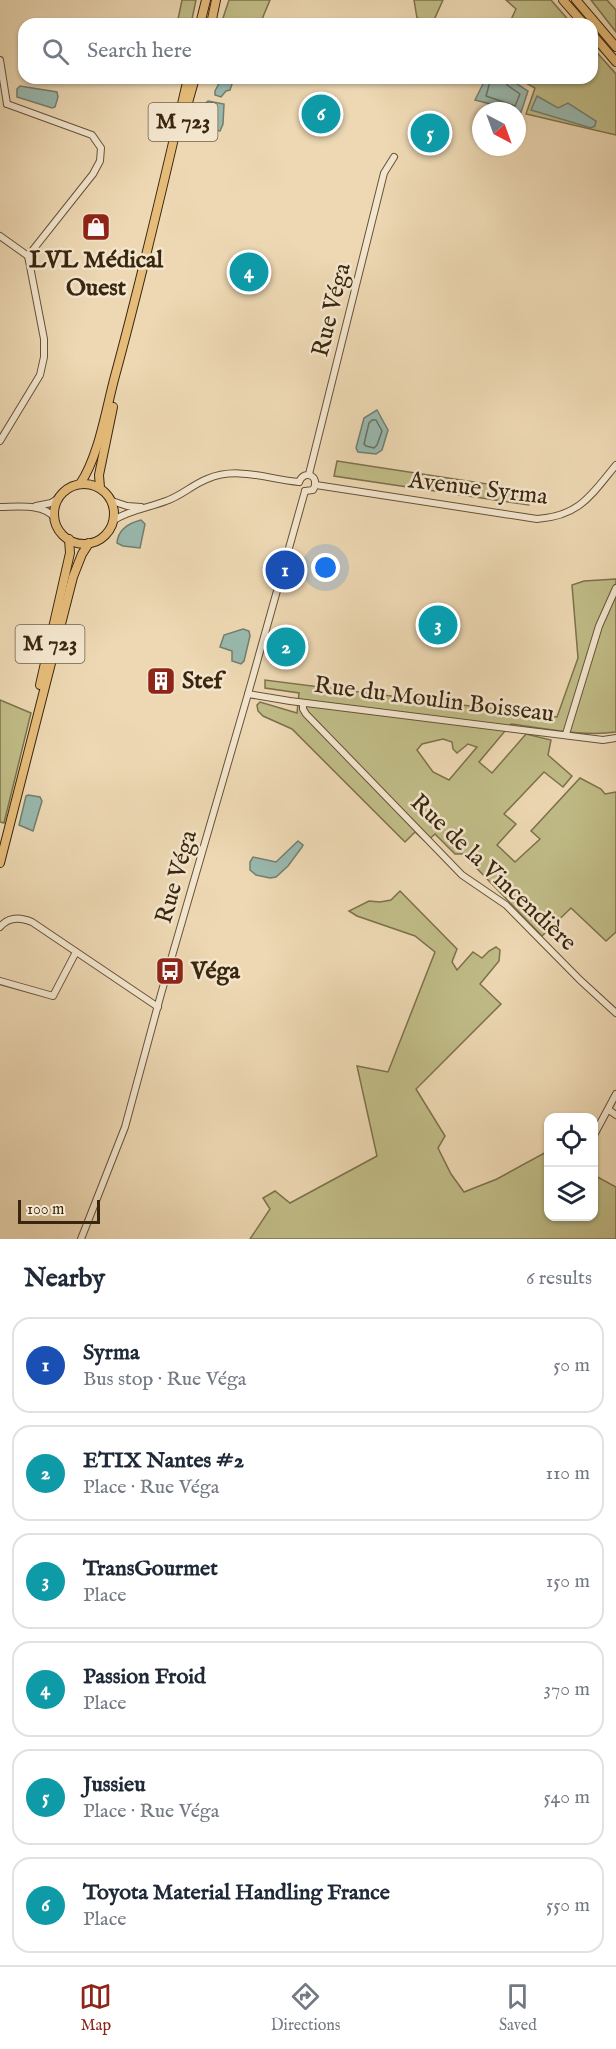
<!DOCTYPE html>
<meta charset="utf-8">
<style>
body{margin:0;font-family:"IM FELL English",serif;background:#f6f6f7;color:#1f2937}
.controls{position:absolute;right:18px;bottom:18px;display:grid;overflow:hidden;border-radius:12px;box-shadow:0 2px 4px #0004}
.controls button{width:54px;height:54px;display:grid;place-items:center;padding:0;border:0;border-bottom:2px solid #e0e1e3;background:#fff;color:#1f2937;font:30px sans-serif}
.compass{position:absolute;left:472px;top:102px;width:54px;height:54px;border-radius:50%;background:#fff;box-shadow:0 2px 4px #0004;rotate:139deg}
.scale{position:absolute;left:18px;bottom:15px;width:82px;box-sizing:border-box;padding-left:6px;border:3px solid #3a260f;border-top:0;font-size:16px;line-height:21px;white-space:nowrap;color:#3a260f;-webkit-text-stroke:4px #f3e6ce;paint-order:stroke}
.you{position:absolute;left:326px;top:568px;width:21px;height:21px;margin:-15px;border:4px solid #fff;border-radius:50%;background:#1a73e8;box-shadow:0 0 0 9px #1a73e833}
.badge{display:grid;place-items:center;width:39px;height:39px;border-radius:50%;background:#8f2418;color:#fff;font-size:20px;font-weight:700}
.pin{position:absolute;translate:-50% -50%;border:3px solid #fff;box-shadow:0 2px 6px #0006}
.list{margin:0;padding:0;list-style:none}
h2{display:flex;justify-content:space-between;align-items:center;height:78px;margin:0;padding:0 24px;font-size:26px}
h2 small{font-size:20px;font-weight:400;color:#747a83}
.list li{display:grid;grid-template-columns:39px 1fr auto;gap:18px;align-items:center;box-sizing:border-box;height:96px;margin:0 12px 12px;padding:0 12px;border:2px solid #e0e1e3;border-radius:18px}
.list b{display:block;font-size:22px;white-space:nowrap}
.list p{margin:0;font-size:20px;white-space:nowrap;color:#747a83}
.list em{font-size:20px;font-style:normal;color:#747a83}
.icon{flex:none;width:33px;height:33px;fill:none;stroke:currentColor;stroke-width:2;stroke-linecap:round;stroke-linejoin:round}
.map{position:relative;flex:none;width:616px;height:1239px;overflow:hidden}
.search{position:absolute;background:#fff;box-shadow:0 2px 4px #0004;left:18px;right:18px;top:18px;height:66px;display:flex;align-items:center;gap:15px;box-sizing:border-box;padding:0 21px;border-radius:18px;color:#747a83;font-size:22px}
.sheet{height:726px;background:#fff}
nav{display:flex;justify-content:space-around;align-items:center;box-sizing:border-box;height:84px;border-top:2px solid #e0e1e3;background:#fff;font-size:16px;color:#747a83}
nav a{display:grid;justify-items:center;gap:3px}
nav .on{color:#8f2418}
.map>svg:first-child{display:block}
.green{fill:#c0bc87;stroke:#7d714b;stroke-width:1.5;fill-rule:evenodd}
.water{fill:#99b9af;stroke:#737e6f;stroke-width:1.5}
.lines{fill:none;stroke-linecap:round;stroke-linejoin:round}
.shore{stroke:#6a705f;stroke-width:1.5}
.minor-casing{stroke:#675238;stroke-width:8}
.major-casing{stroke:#3a260f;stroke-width:10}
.highway-casing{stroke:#3a260f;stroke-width:10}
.minor{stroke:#f3e6ce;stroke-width:6}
.major{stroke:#e6bc7a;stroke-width:8}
.highway{stroke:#e6bc7a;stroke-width:8}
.labels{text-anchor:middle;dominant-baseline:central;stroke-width:5;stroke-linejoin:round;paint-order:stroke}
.shield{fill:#f3e6ce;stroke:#726048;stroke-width:1.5}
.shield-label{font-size:22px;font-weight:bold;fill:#3a260f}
.poi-label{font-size:24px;font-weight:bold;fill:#3a260f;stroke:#f3e6ce;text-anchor:start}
.street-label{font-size:24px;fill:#3a260f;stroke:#f3e6ce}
</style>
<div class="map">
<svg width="616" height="1239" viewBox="0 0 616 1239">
<rect width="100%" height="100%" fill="#edd8b3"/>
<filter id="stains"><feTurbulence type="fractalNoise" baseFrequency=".00333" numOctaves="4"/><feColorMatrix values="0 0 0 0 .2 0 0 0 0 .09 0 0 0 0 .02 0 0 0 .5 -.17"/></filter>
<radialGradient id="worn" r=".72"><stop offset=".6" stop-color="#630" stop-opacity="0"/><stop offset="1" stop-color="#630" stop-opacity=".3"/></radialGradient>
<!-- green -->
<g class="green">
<polygon points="182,0 196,0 191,24 177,24"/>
<polygon points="229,0 270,0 260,24 221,24"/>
<polygon points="414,0 443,0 433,22 417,18"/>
<polygon points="506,0 551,0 572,24 509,24 516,9"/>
<polygon points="591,0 607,0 616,10 616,32"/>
<polygon points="592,47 616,74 616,135 526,114 535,88 517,78 592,78"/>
<polygon points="337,461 532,491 529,505 334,476"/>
<path d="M 616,579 L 616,732 C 582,737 545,728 511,724 L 479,762 L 492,773 L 526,734 L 551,740 L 548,755 L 572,776 L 563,787 L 544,772 L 504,814 L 516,824 L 497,845 L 515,862 L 540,839 L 531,831 L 580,778 L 601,789 L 605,794 L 616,792 L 616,932 L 606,941 L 571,908 L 542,936 L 463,854 L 455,854 L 435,834 L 426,842 L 415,832 L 405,842 L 292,729 L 263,716 L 258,711 L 257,705 L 260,702 L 297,713 L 299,693 L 265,688 L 265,680 L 557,717 L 578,658 L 572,585 L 584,581 ZM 443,739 L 452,742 L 453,749 L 457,753 L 468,744 L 477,747 L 449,780 L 433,772 L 417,750 L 422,744 Z"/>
<polygon points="0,700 31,713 4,823 0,822"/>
<polygon points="400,891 457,949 452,962 457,970 473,952 482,958 489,951 496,947 500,950 499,961 480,984 501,1004 416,1089 445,1136 438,1148 451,1174 464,1192 497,1179 548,1151 548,1216 594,1216 594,1175 616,1187 616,1239 250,1239 270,1209 263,1198 275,1191 290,1203 377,1156 357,1066 388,1072 435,952 415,936 357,916 349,911 369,901 380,902 391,900"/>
</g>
<!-- water -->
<g class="water">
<polygon points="222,78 234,78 230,90 226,91 221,97 215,95 215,91"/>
<polygon points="486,78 508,78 528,91 521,112 475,100"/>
<polygon points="20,86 57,92 58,97 55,107 52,108 17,97 17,89"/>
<polygon points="537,96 558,108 568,103 596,121 595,126 591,128 531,110"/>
<polygon points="208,101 224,104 223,124 220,131 204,129 200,125 206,103"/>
<polygon points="377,410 388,430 382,450 376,454 358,452 356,448 364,418"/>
<path d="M 141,520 L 145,524 L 140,548 L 123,546 L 117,543 C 118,529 129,523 141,520 Z"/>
<polygon points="243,629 249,631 250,636 244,661 241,664 232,661 232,651 220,647 224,635"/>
<polygon points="28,795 40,797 42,801 33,831 19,825 26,796"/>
<polygon points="298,841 303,845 302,847 288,866 276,877 270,878 256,875 250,870 250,862 253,857 276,862"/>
</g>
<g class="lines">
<!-- shore -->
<g class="shore">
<polyline points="491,78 486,96 515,106 520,94 507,85 506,78"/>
<polygon points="372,420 376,420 382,431 377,445 374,448 366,446 364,444 369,423"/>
</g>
<!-- minor casing -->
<g class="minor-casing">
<g id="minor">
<polyline points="0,60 7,104"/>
<polyline points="0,236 28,256"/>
<polyline points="0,441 40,375 44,357 44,339 28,256 93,174 100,161 101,148 92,135 7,104"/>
<polyline points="309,474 384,173 394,157"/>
<path d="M 299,482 C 305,468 321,477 313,490 L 305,491"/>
<path d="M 316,485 L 537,519 C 580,516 591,495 616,465"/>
<polyline points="112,501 127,506 141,507"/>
<polyline points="36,506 51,503 59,498"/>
<path d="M 0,507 C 17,507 43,503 55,518"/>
<path d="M 114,520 C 129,510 148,508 166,501 C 181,496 192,485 207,479 C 237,466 267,479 299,482"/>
<polyline points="248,694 290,701 603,740 616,738"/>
<polyline points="303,703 303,709 306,714 462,875 506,905 580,980 616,1013"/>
<polyline points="566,734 599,626 616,588"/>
<path d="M 0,927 C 8,917 20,917 32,922 L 158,1007"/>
<polyline points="0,981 53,996 76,952"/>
<polyline points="609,1110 616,1115"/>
<polyline points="594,1135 616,1094"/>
<polyline points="81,1239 125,1127 161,994 248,694 305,491"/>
</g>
</g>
<!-- major casing -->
<g class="major-casing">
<g id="major">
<polyline points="200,24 206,0"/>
<polyline points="211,24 216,0"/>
<polyline points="182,124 195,78"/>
<path d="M 80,484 C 99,456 106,409 115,376 C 142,277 165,178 188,78"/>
<circle cx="84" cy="514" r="30"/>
<polyline points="100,488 99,475 113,407"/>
<polyline points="40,685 70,553 69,539"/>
<polyline points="0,863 73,577 82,554 89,543"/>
</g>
</g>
<!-- highway casing -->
<g class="highway-casing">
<g id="highway">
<polyline points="563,0 584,24"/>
<polyline points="576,0 616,47"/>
<polyline points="592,34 616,62"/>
</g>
</g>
<!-- minor -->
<use href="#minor" class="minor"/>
<!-- major -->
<use href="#major" class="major"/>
<!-- highway -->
<use href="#highway" class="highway"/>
</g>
<!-- icons -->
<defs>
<g id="shop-square" transform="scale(1.5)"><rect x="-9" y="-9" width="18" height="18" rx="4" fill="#8f2418" stroke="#f3e6ce"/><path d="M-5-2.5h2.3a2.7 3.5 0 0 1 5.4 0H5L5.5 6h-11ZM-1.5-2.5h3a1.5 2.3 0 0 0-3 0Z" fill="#fff"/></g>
<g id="building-square" transform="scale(1.5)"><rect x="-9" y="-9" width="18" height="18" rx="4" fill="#8f2418" stroke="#f3e6ce"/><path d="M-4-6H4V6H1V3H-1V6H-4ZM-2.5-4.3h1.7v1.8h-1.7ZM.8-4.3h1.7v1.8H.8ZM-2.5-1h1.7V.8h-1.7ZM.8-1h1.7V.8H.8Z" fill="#fff"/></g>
<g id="bus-square" transform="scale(1.5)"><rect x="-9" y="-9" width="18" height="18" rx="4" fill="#8f2418" stroke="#f3e6ce"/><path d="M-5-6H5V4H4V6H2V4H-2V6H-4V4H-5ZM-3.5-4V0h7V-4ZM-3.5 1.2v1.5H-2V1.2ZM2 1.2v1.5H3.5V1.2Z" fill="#fff"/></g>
</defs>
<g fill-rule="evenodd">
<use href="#shop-square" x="96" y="227"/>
<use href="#building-square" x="161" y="681"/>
<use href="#bus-square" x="170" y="971"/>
</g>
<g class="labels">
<!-- shield labels -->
<g class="shield">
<rect x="148.5" y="103" width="69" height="38" rx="4.5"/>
<rect x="15.5" y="625" width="69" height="38" rx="4.5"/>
</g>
<g class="shield-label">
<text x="183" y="122">M 723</text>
<text x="50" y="644">M 723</text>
</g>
<!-- poi labels -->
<g class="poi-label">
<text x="96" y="260" text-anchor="middle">LVL Médical<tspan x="96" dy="28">Ouest</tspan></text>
<text x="182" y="681">Stef</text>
<text x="191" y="971">Véga</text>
</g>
<!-- street labels -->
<g class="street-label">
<text transform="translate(332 310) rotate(-76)">Rue Véga</text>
<text transform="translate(478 489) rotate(7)">Avenue Syrma</text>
<text transform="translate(434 700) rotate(7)">Rue du Moulin Boisseau</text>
<text transform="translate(493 873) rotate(43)">Rue de la Vincendière</text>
<text transform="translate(177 877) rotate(-74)">Rue Véga</text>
</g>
</g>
<rect width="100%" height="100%" filter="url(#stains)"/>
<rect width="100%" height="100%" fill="url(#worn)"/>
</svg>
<div class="controls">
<button><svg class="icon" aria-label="locate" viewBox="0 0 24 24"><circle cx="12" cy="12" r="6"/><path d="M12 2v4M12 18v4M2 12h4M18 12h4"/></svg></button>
<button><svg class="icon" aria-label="layers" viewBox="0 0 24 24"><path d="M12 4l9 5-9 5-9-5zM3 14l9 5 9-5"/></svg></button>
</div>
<svg class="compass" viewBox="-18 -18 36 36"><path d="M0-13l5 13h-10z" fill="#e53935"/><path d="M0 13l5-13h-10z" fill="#747a83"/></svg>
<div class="scale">100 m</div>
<div class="you"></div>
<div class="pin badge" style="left:285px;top:570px;background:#1a4fb4">1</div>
<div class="pin badge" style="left:286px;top:647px;background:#0f9aa8">2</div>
<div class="pin badge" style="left:438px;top:625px;background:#0f9aa8">3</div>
<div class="pin badge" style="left:249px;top:272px;background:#0f9aa8">4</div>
<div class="pin badge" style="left:430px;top:133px;background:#0f9aa8">5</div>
<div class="pin badge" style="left:321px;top:114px;background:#0f9aa8">6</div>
<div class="search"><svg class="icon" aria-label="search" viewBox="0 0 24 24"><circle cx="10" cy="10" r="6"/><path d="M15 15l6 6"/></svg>Search here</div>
</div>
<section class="sheet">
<h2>Nearby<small>6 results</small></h2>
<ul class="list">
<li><span class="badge" style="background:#1a4fb4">1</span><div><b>Syrma</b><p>Bus stop · Rue Véga</p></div><em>50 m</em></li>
<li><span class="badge" style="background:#0f9aa8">2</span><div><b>ETIX Nantes #2</b><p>Place · Rue Véga</p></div><em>110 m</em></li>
<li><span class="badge" style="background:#0f9aa8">3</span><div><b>TransGourmet</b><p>Place</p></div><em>150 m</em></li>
<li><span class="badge" style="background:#0f9aa8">4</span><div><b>Passion Froid</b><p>Place</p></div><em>370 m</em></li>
<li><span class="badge" style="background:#0f9aa8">5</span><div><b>Jussieu</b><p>Place · Rue Véga</p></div><em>540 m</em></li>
<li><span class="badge" style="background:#0f9aa8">6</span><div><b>Toyota Material Handling France</b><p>Place</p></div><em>550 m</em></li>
</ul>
</section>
<nav>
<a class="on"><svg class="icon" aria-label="map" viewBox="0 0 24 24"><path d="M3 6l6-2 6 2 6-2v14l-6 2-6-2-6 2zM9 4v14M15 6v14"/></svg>Map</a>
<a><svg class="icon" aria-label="directions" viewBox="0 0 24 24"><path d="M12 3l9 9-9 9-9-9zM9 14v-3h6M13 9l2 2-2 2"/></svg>Directions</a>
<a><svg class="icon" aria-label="saved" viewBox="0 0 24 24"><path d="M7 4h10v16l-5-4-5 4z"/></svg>Saved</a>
</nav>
